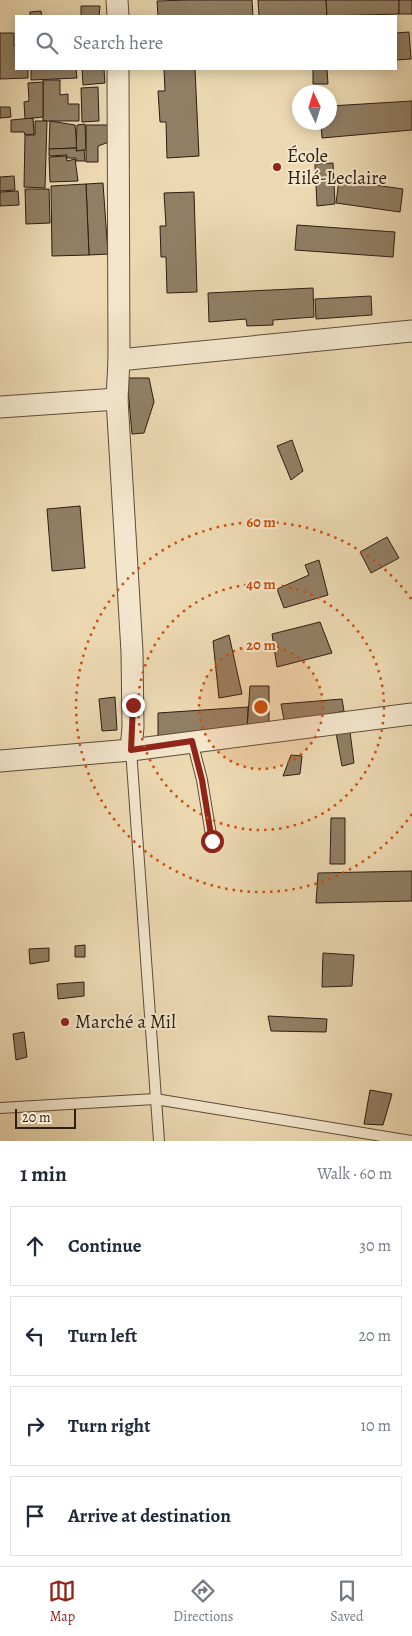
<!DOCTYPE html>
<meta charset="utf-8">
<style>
body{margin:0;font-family:Alegreya,serif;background:#f6f6f7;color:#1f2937}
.compass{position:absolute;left:292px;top:85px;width:45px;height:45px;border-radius:50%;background:#fff;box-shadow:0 2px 12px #0003;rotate:356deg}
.scale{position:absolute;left:15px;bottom:12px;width:61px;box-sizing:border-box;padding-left:5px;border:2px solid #2e1d11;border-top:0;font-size:14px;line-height:18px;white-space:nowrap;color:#2e1d11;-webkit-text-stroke:4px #f3e6cd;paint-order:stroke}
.stop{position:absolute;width:15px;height:15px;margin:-11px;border:4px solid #8f2418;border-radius:50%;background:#fff}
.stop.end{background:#8f2418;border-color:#fff;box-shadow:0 1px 5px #0008}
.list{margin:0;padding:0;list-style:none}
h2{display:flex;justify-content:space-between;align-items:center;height:65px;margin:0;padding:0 20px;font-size:21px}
h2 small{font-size:16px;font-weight:400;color:#747a83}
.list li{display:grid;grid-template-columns:32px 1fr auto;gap:15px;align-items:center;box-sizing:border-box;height:80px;margin:0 10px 10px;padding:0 10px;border:1px solid #e0e1e3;border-radius:0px}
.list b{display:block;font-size:19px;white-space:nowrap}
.list em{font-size:16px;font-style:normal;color:#747a83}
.icon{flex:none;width:28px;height:28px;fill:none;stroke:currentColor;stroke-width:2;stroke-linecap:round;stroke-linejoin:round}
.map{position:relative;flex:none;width:412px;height:1141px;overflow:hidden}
.search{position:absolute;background:#fff;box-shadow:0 2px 12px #0003;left:15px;right:15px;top:15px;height:55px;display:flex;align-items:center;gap:12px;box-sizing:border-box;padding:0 18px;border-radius:0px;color:#747a83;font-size:19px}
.sheet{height:425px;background:#fff}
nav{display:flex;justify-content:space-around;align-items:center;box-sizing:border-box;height:70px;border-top:1px solid #e0e1e3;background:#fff;font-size:14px;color:#747a83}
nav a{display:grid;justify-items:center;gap:2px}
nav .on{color:#8f2418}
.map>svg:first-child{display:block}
.building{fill:#917f65;stroke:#2e1d11}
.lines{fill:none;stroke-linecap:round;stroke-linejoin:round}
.service-casing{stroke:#5e4c39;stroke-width:12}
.minor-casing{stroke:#5e4c39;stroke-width:23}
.service{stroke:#f3e6cd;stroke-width:10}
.minor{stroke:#f3e6cd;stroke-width:21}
.route{stroke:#8f2418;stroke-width:6}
.ring{fill:none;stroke:#cc500d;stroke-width:2.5;stroke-dasharray:2.5 5}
.poi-dot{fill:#8f2418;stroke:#f3e6cd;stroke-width:2}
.labels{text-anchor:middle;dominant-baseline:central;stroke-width:4;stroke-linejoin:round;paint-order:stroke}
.poi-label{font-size:19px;fill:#2e1d11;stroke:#f3e6cd;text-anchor:start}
.centre{fill:#cc500d;stroke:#f3e6cd;stroke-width:2.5}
.ring-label{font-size:15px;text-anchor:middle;font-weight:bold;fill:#cc500d;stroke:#f3e6cd;stroke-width:4;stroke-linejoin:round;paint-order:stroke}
</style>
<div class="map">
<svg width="412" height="1141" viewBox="0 0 412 1141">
<rect width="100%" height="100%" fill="#ecd9b2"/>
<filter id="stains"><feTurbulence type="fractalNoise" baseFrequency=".004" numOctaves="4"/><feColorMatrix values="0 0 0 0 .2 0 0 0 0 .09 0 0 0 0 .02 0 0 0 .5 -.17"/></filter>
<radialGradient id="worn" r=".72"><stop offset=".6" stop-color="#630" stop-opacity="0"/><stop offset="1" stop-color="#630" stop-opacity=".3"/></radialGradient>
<!-- building -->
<g class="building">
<polygon points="189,0 252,0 253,16 158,16 157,1"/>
<polygon points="258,0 326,0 327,16 259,16"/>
<polygon points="326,0 399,0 399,14 327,16"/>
<rect x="399" y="0" width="13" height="14"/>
<polygon points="81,6 100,6 99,16 81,16"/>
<polygon points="41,11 42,16 30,16 30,12"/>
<polygon points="409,32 411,59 396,60 396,33"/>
<polygon points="0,33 14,33 14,46 16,46 16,69 28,69 28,78 0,79"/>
<polygon points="31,69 76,69 77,78 31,80"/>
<polygon points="82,69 104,69 105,83 83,85"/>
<polygon points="164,69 195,69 199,156 167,158 166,122 160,122 158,91 165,91"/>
<polygon points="313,69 327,69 328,84 313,84"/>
<polygon points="43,80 60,80 60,95 68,94 68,104 79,104 79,121 43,121"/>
<polygon points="43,82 43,117 25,119 24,102 29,101 28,83"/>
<polygon points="98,87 99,121 82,122 81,88"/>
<polygon points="412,101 412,130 322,138 321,122 330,122 330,106"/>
<polygon points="0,107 10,107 11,117 0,118"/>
<polygon points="33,118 34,134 25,135 24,132 11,132 11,120"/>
<polygon points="35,121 47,121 45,188 24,187 25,135 35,135"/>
<polygon points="50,121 75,125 77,148 49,149"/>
<polygon points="85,124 86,150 76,151 77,125"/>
<polygon points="86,125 110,125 109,142 98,146 98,162 86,162"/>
<polygon points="77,148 76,151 84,150 85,161 76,161 76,158 67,158 67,155 49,156 49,149"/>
<polygon points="66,156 67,161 75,159 78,181 50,182 49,157"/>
<polygon points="333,163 335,204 317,206 315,164"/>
<polygon points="14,176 15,190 0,191 0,177"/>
<polygon points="339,180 403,189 400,212 336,203"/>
<polygon points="103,183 108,254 89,255 86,184"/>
<polygon points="86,184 89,255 52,256 51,186"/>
<polygon points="25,189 49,189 50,223 26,224"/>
<polygon points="18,191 19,205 0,206 0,192"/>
<polygon points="194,192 197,292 167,293 166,257 161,257 160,226 166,226 164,193"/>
<polygon points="297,225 395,232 393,257 295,250"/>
<polygon points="313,288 314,317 273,320 273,325 247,326 246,319 209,322 208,293"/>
<polygon points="371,296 372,315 316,319 315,299"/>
<polygon points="127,378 149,378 154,402 144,433 132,434"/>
<polygon points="292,440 303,471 291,480 277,446"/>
<polygon points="80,506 85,568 52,571 47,509"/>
<polygon points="387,537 399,558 371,573 360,552"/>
<polygon points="319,560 328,595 284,608 277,589 309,575 305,565"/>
<polygon points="320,622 332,653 277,667 272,634"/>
<polygon points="229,635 242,694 219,698 213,641"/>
<polygon points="250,686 269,686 269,732 247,729"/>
<polygon points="115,697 117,730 102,731 99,699"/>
<polygon points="342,699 344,711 285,725 281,704"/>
<polygon points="248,707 247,729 158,741 158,713"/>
<polygon points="350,732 354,763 342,766 336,733"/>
<polygon points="291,755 302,756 300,774 283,776"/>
<polygon points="331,818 345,818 345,864 330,864"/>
<polygon points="412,871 412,901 316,903 318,873"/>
<polygon points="85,945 85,957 75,957 75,946"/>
<polygon points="49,948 49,961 30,964 29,949"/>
<polygon points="323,953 354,955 352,986 322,987"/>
<polygon points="84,982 84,996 58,999 57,984"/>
<polygon points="268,1016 327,1019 326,1032 271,1031"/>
<polygon points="24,1032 27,1057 16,1060 13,1034"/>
<polygon points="370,1090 392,1094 383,1125 364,1124"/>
</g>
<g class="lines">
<!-- service casing -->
<g class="service-casing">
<g id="service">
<polyline points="192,741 202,780 212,841"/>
<polyline points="131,750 159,1141"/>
<polyline points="0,1108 155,1099 412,1141"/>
</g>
</g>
<!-- minor casing -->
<g class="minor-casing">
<g id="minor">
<polyline points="117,0 118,16"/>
<polyline points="118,69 119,360 117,399 132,652 133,727 131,750"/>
<polyline points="119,360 412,331"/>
<polyline points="0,407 117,399"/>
<polyline points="0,761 131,750 412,714"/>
</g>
</g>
<!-- service -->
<use href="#service" class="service"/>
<!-- minor -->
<use href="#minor" class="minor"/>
</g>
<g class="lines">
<!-- route -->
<polyline class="route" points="133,705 131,750 192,741 202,780 212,841"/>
</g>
<!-- distance rings -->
<circle cx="261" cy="707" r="62" fill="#cc500d" fill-opacity=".12"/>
<g class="ring">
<circle cx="261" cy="707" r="62"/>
<circle cx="261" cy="707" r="123"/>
<path d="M412 814A185 185 0 1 1 412 600"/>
</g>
<!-- markers -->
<g class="poi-dot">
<circle cx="277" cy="167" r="5"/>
<circle cx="65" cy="1022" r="5"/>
</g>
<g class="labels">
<!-- poi labels -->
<g class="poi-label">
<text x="287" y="156">École<tspan x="287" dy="22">Hilé-Leclaire</tspan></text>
<text x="75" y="1022">Marché a Mil</text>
</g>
</g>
<circle cx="261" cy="707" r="8" class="centre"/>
<g class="ring-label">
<text x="261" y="527">60 m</text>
<text x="261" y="589">40 m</text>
<text x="261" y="650">20 m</text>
</g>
<rect width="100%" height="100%" filter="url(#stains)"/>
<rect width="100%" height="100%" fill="url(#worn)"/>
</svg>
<svg class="compass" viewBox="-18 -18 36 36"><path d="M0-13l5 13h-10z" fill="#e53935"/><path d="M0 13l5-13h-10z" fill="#747a83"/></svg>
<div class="scale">20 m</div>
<div class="stop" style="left:212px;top:841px"></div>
<div class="stop end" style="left:133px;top:705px"></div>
<div class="search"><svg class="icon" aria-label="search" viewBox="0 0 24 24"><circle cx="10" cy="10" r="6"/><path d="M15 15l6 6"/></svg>Search here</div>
</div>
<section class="sheet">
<h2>1 min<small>Walk · 60 m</small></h2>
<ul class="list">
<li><svg class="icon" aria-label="ahead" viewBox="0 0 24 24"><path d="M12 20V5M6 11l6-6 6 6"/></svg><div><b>Continue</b></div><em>30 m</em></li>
<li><svg class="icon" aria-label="left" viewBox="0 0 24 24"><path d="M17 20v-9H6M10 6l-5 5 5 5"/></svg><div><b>Turn left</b></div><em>20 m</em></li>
<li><svg class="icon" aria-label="right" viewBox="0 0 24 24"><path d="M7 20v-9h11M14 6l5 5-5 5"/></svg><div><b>Turn right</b></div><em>10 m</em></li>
<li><svg class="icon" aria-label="arrive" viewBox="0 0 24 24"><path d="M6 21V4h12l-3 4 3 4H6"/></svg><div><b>Arrive at destination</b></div></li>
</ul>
</section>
<nav>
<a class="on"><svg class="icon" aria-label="map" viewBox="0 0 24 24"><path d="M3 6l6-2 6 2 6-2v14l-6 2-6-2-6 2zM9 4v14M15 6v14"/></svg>Map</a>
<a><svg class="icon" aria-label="directions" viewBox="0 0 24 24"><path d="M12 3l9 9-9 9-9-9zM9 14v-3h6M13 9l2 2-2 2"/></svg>Directions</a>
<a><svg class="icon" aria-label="saved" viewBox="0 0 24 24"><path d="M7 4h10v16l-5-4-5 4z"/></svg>Saved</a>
</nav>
